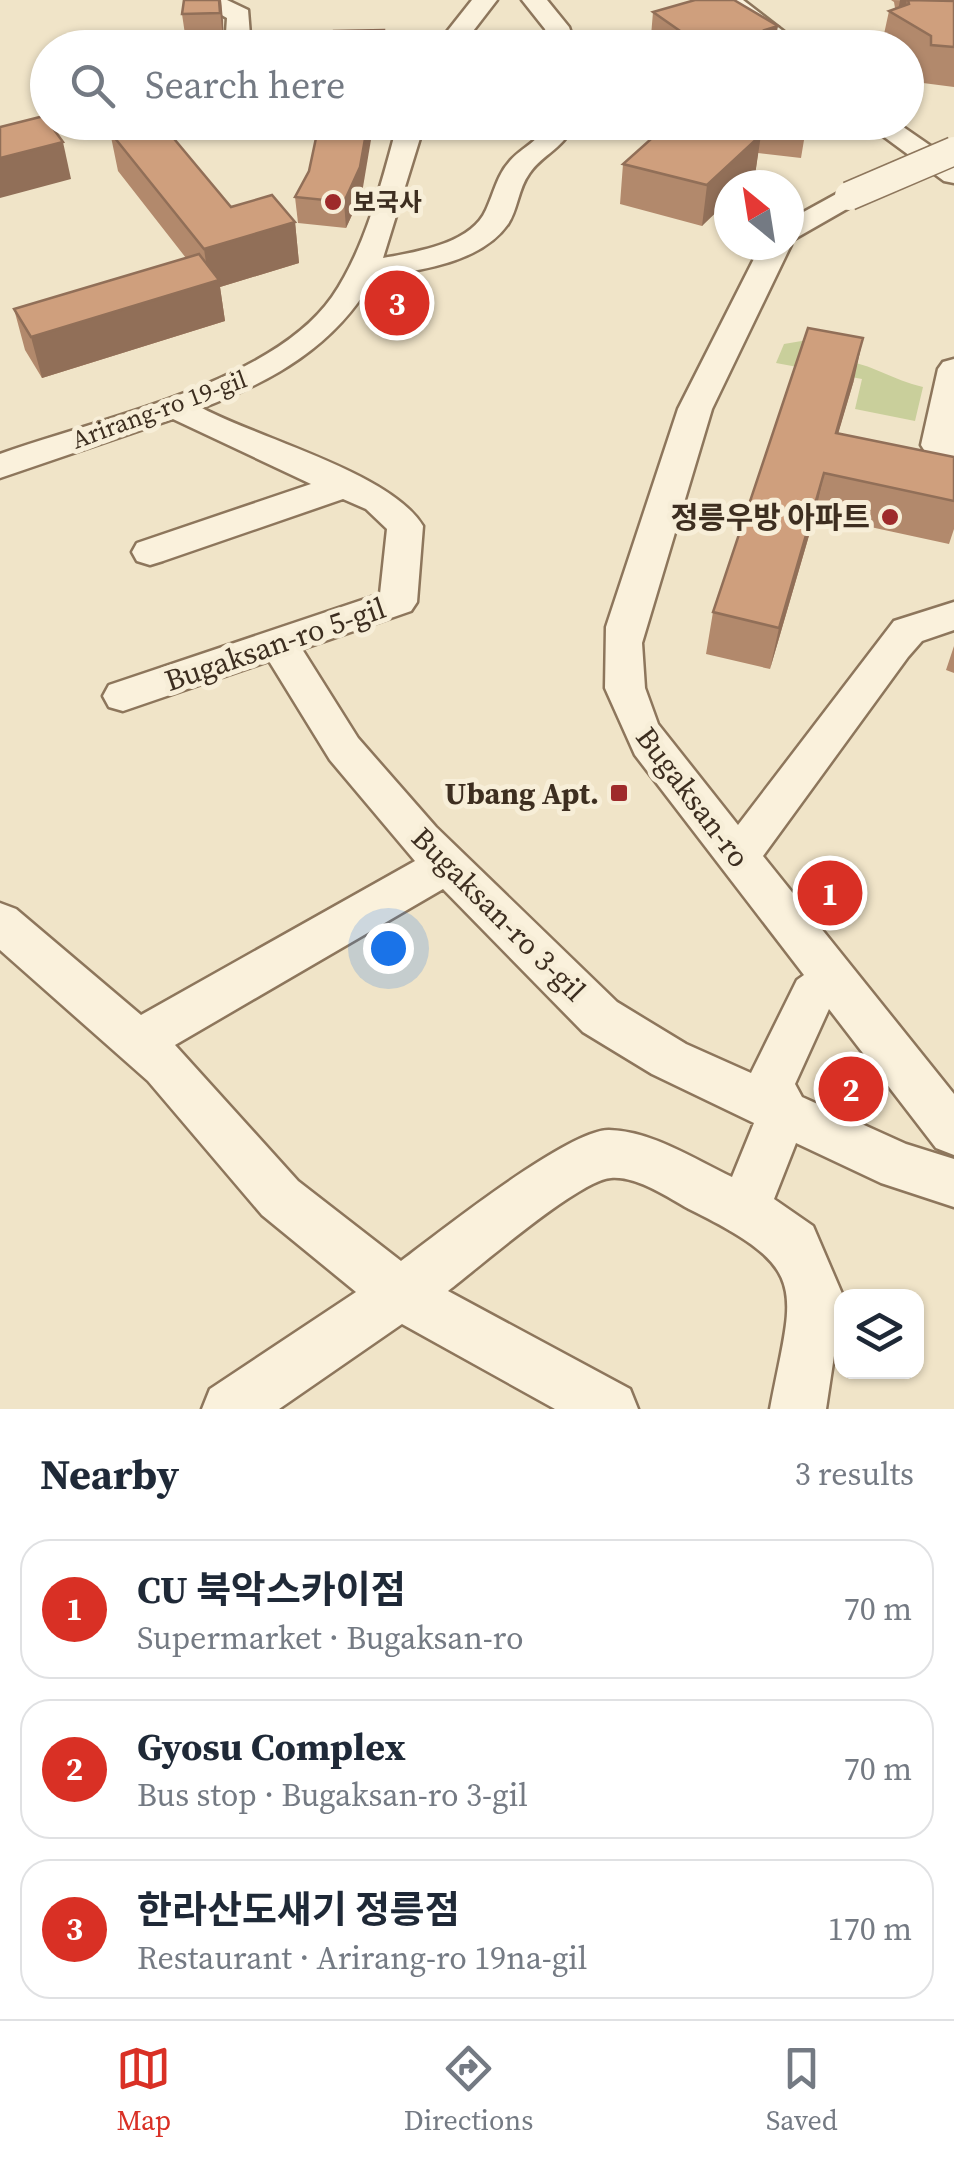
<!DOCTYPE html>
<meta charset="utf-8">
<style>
body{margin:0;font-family:"Source Serif 4","Noto Sans KR",serif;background:#f6f6f7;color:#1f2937}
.controls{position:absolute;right:30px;bottom:30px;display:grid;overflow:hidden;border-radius:20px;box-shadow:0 2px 8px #0004}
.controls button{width:90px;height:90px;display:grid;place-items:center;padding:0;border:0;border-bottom:2px solid #e0e1e3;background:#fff;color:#1f2937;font:50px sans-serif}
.compass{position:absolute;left:714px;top:170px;width:90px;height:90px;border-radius:50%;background:#fff;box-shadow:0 2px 8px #0004;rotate:330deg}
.you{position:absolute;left:388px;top:948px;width:35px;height:35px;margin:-25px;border:8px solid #fff;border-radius:50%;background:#1a73e8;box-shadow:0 0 0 15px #1a73e833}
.badge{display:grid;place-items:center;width:65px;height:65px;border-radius:50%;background:#d93025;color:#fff;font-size:32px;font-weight:700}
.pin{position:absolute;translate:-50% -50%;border:5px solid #fff;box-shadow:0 2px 10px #0006}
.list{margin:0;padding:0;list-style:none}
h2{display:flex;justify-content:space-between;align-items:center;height:130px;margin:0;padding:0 40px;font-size:42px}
h2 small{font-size:32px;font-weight:400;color:#747a83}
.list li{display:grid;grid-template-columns:65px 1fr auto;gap:30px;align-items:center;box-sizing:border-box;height:140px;margin:0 20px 20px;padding:0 20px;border:2px solid #e0e1e3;border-radius:30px}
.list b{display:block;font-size:38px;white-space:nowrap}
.list p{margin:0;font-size:32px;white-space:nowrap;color:#747a83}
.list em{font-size:32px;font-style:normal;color:#747a83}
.icon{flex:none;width:55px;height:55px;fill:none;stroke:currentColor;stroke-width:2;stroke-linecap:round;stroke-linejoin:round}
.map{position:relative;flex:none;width:954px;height:1409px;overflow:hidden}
.search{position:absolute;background:#fff;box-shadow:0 2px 8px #0004;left:30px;right:30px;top:30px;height:110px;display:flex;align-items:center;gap:25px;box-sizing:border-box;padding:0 35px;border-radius:55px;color:#747a83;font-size:38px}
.sheet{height:610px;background:#fff}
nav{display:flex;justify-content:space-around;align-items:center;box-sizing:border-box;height:140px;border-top:2px solid #e0e1e3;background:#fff;font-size:28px;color:#747a83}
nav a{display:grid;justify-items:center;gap:5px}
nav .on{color:#d93025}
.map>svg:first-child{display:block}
.green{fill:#c9cf9b}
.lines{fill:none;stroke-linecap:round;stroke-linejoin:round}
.minor-casing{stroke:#8d765c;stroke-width:5}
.minor{fill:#faf1dc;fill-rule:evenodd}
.minor-bridge-casing{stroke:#8d765c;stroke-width:31;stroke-linecap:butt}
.minor-bridge{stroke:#faf1dc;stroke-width:28}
.wall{fill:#b2896c}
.shaded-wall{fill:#916f58}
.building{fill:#cf9f7d;stroke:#916f58;stroke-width:2.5}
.poi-dot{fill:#9e2a2b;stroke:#f7eed8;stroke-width:4}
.labels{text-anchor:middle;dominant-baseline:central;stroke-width:10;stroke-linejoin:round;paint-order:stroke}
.far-poi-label{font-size:25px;font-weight:bold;fill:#3d2e20;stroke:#f7eed8;text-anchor:start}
.far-street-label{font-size:25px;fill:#3d2e20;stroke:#f7eed8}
.poi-label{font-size:30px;font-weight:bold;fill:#3d2e20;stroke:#f7eed8;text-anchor:end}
.street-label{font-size:30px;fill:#3d2e20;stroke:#f7eed8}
</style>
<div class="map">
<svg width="954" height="1409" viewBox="0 0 954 1409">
<rect width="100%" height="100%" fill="#f0e4c8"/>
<!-- green -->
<path class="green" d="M 825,337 L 841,360 C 872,364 893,380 923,387 L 915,421 L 855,409 L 862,379 L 776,363 L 784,344 Z"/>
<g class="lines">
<!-- minor casing -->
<g class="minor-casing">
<g id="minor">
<polygon points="195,0 227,0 248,10 251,48 225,48 227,18"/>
<polygon points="472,0 497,0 460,48 434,48"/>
<polygon points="522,0 547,0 569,27 576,48 551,48 545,29"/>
<polygon points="715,0 743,0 805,48 776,48"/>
<path d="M 398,122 L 425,122 L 383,258 C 416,252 471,244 486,210 C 494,193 497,175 510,161 C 522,147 541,141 547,122 L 574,122 C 566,148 542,154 529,174 C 518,189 518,209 508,224 C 480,264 417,270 374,278 C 334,347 274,380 202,408 C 260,439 391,473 423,526 L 417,602 L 411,611 L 302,649 L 358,738 L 436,827 L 617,1002 L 686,1044 L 751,1073 L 797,980 L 804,975 L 635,755 L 605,688 L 606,627 L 678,409 L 761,245 L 791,245 L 712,409 L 642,643 L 645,688 L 658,724 L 738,825 L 894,621 L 954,602 L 954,630 L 922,641 L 908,657 L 763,856 L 954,1094 L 954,1155 L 936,1148 L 829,1009 L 795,1084 L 802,1097 L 906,1144 L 954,1159 L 954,1207 L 881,1183 L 796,1143 L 774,1199 L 813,1226 L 843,1296 L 826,1409 L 770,1409 C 793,1287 813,1270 689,1209 C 667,1197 637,1176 611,1178 C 579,1180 478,1268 448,1291 L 630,1389 L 638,1409 L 555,1409 L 402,1324 L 279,1409 L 202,1409 L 210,1389 L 356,1292 L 262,1215 L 148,1081 L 0,950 L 0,903 L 16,909 L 141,1015 L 415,861 L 330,760 L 269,661 L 123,711 L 109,707 L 103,696 L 109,685 L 380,594 L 387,529 L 366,509 L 343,499 L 163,561 L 150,565 L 137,561 L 132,552 L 137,543 L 311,484 L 173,419 L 0,478 L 0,454 C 97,419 271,384 332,297 C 365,249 382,182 398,122 ZM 443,889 L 583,1032 L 652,1074 L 754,1123 L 732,1177 C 694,1159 652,1131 609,1130 C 569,1129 438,1233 401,1261 L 298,1181 L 175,1045 Z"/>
<polygon points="864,122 896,122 954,162 954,183 944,181"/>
<polygon points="849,187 859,190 863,196 859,202 789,242 789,220"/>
<polygon points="954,359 954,482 942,479 921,445 938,369 943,362"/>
</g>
</g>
<!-- minor -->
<use href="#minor" class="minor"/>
<!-- minor-bridge casing -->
<g class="minor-bridge-casing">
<polyline id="minor-bridge" points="849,196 954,151"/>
</g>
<!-- minor-bridge -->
<use href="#minor-bridge" class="minor-bridge"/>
</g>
<!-- wall -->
<g class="wall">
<polygon points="221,0 224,48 187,48 182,14"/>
<polygon points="891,0 954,1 954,87 923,83 922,74 906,65 906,48 881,48 889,11 895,8 894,2"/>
<polygon points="653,12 774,48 650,48"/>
<polygon points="670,122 807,122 801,158 758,153 755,175 745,185 729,185 702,226 620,204 623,164"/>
<polygon points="110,132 231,207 295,222 299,263 220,287 225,321 42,378 25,350 14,309 186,258 118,171"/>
<polygon points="309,171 362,193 346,228 298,223 295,197"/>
<polygon points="854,380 838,433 954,457 954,529 949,544 815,515 770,669 706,654 713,612"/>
<polygon points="954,646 954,673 946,670"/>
</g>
<!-- shaded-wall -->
<g class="shaded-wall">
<polygon points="219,0 221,0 223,20 224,48"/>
<polygon points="900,0 907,0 905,13 897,16"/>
<polygon points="778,26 774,48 730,48 765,30"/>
<polygon points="368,122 374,122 362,193 346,228 344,202"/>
<polygon points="761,135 755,175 745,185 729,185 729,200 702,226 707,185"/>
<polygon points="63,142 71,179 0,198 0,158"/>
<polygon points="295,222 299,263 220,287 225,321 42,378 31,337 209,283 204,249"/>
<polygon points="863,338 854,380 826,475 836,433"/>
<polygon points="824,473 815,515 770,669 779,628"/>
</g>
<!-- building -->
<g class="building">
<polygon points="184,0 219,0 220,13 182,14"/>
<polygon points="695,0 734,0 778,26 765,30 772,35 730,48 690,48 690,38 653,12"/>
<polygon points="908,0 954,1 954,47 931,45 931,36 889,11 909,4"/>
<polygon points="384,30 383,48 333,48 334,31"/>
<polygon points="44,116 63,142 0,158 0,127"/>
<polygon points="144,122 160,122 231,207 272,195 295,222 204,249 110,132"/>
<polygon points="328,122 368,122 360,167 344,202 295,197 309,171 319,124 327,125"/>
<polygon points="670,122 760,122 761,135 707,185 623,164"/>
<polygon points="199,254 219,280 31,337 14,309"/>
<polygon points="808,328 863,338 836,433 954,457 954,501 824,473 779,628 713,612"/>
</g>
<!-- markers -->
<g class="poi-dot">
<circle cx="333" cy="202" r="10"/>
<circle cx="890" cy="517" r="10"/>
<rect x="609" y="783" width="20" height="20" rx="5"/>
</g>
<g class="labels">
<!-- far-poi labels -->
<g class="far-poi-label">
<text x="353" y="202">보국사</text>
</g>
<!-- far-street labels -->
<g class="far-street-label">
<text transform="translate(159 409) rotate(-20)">Arirang-ro 19-gil</text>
</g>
<!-- poi labels -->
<g class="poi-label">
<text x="870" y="517">정릉우방 아파트</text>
<text x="599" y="793">Ubang Apt.</text>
</g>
<!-- street labels -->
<g class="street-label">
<text transform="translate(275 644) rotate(-19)">Bugaksan-ro 5-gil</text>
<text transform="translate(693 797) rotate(53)">Bugaksan-ro</text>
<text transform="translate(499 914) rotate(45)">Bugaksan-ro 3-gil</text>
</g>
</g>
</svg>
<div class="controls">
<button><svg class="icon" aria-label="layers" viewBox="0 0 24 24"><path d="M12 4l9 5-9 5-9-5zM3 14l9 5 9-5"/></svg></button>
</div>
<svg class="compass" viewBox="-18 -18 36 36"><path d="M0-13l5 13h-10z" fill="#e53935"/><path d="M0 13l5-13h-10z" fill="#747a83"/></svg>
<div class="you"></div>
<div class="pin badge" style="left:830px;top:893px">1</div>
<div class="pin badge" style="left:851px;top:1089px">2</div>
<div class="pin badge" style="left:397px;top:303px">3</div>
<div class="search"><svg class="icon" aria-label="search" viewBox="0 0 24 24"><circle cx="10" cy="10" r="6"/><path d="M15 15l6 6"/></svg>Search here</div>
</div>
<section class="sheet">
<h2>Nearby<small>3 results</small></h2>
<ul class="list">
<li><span class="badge">1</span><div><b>CU 북악스카이점</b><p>Supermarket · Bugaksan-ro</p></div><em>70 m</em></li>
<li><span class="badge">2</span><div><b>Gyosu Complex</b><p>Bus stop · Bugaksan-ro 3-gil</p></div><em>70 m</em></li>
<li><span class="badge">3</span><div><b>한라산도새기 정릉점</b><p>Restaurant · Arirang-ro 19na-gil</p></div><em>170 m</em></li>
</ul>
</section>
<nav>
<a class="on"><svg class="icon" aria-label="map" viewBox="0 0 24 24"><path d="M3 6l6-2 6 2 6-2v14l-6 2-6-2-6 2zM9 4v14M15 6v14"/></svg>Map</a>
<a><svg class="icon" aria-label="directions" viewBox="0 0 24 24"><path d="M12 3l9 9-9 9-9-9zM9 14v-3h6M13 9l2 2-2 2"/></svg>Directions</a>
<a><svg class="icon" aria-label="saved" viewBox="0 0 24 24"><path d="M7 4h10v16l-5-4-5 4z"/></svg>Saved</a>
</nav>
